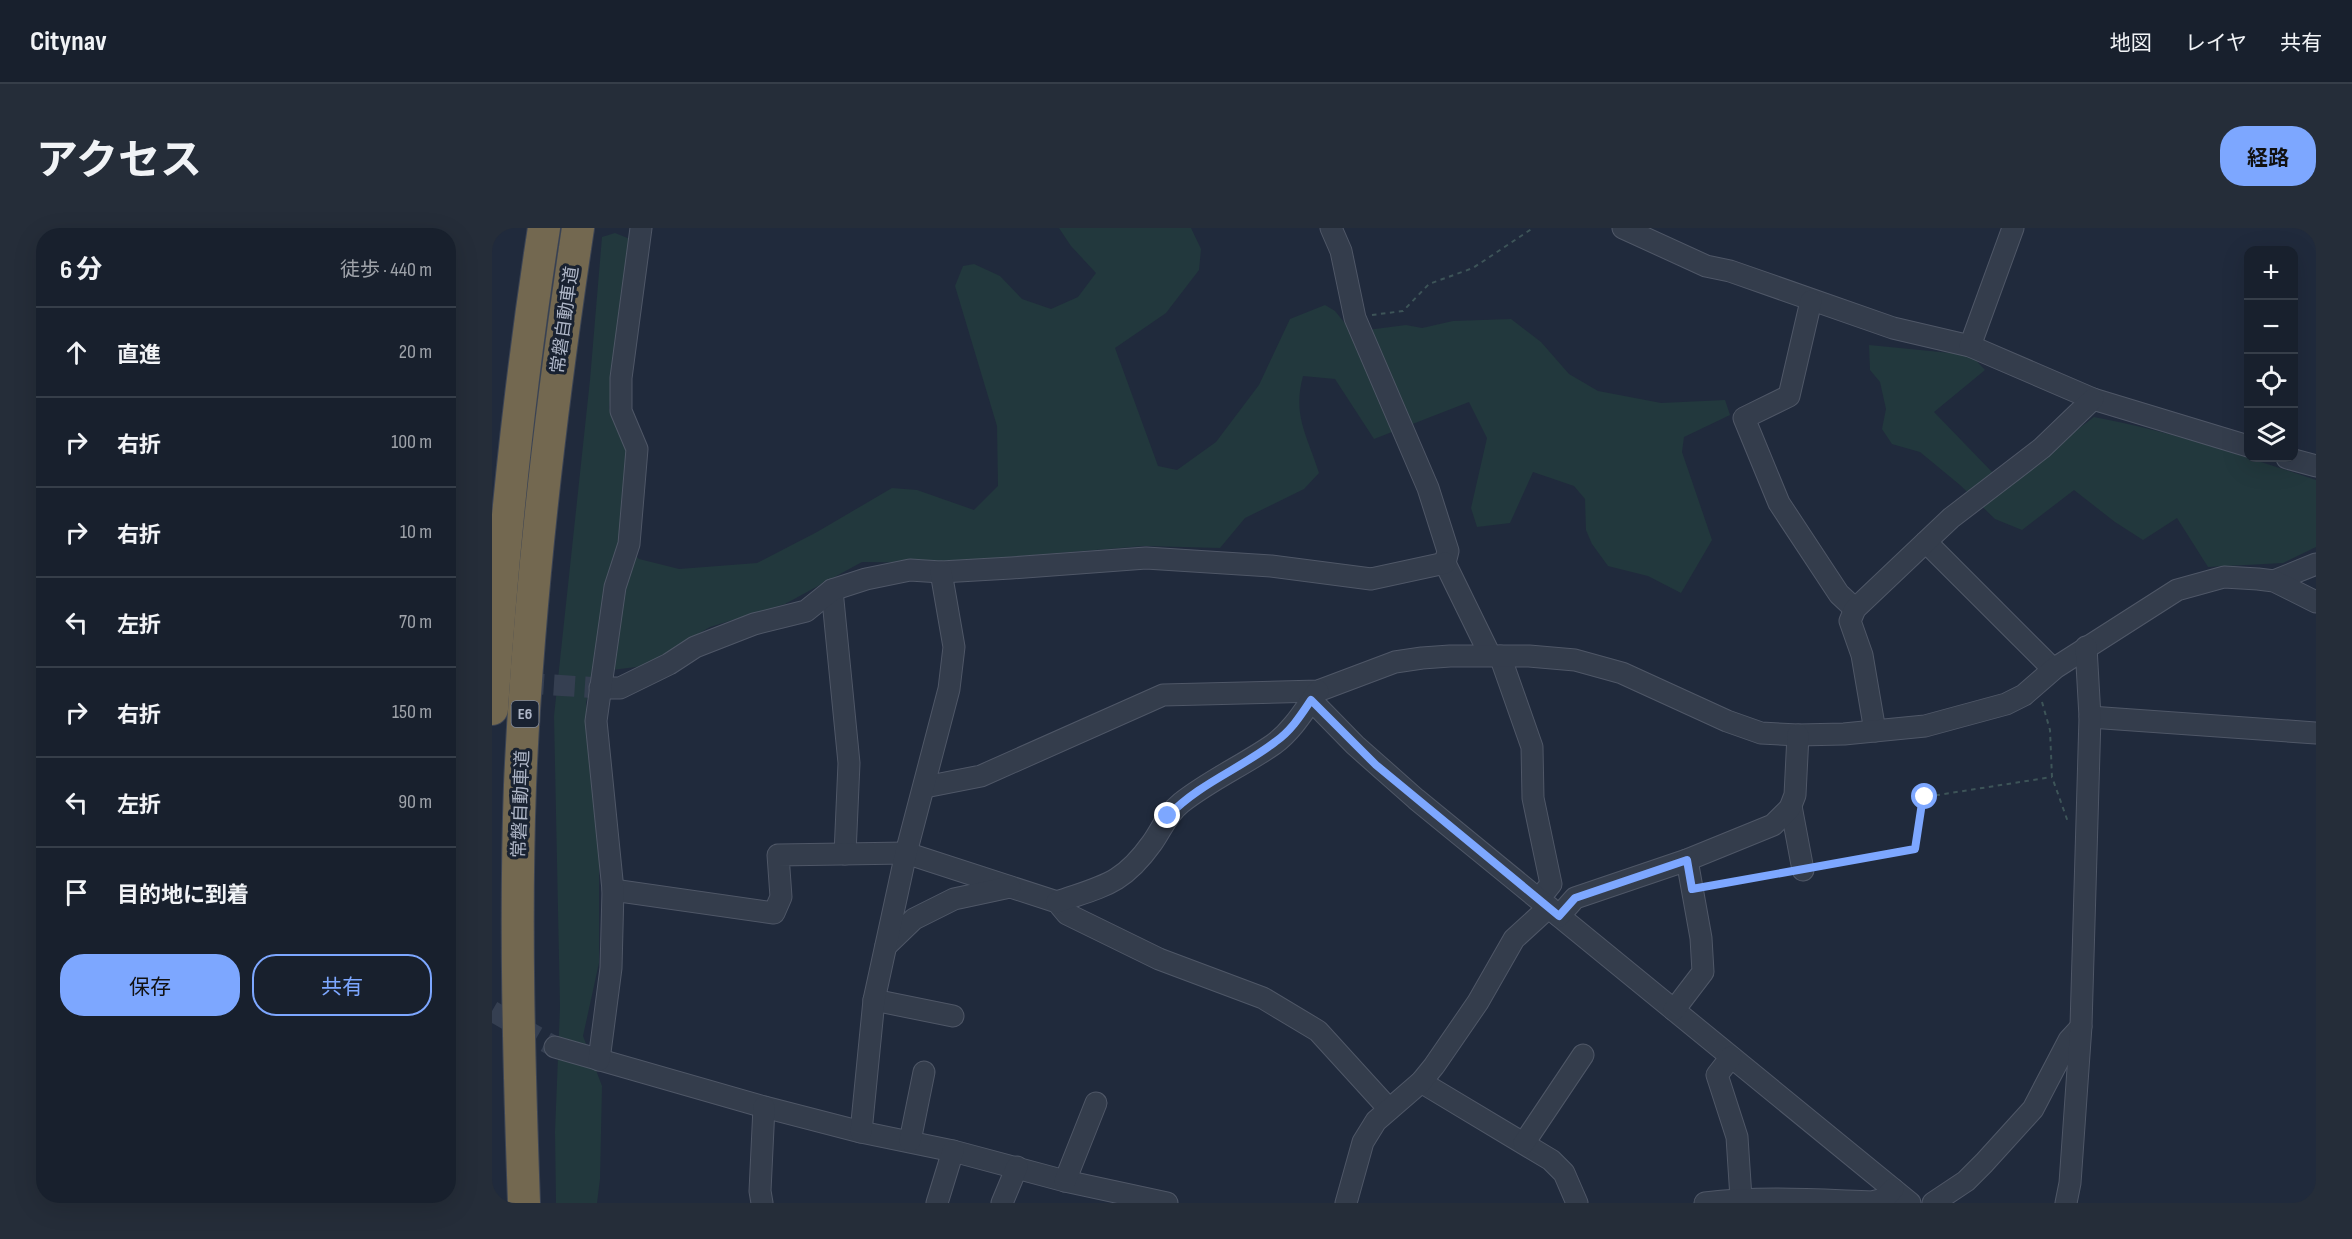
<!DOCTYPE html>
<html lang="ja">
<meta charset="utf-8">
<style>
body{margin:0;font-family:"Sofia Sans Condensed","Noto Sans JP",sans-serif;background:#252d39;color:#f1f3f6}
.controls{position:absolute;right:18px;top:18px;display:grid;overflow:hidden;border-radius:12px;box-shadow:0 6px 24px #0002}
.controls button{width:54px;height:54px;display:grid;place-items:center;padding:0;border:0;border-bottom:2px solid #363e49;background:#18202d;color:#f1f3f6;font:30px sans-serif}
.stop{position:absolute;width:18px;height:18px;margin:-14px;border:4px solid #7da7ff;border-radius:50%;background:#fff}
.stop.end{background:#7da7ff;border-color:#fff;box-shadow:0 2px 6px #0008}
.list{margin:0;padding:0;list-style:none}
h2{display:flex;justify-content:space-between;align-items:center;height:78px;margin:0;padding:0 24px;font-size:26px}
h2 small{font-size:20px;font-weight:400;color:#9fa3aa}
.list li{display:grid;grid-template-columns:39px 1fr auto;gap:18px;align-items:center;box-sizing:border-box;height:90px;padding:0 24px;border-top:2px solid #363e49}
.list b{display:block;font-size:22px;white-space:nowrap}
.list em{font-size:20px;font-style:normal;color:#9fa3aa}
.actions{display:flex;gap:12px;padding:18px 24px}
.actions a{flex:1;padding:14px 0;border:2px solid #7da7ff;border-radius:24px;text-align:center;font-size:21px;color:#7da7ff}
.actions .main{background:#7da7ff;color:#111}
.icon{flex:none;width:33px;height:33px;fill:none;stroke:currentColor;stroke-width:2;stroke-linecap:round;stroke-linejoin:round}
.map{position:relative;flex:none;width:1824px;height:975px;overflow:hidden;border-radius:24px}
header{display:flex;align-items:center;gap:36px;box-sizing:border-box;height:84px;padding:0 30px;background:#18202d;border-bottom:2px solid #363e49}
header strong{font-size:28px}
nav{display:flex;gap:33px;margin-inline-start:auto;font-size:21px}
.intro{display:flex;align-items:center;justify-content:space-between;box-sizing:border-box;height:144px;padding:0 36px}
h1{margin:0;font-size:42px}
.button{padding:15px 27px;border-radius:24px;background:#7da7ff;color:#111;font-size:21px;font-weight:700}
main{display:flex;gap:36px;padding:0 36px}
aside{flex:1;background:#18202d;border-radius:24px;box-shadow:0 6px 24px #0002}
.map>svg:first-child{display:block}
.green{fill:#22383d}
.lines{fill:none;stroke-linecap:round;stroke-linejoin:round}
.minor-tunnel{stroke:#353f51;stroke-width:21;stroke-dasharray:21 10;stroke-linecap:butt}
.minor-casing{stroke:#4f5767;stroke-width:23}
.highway-casing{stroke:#3c4454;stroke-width:34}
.path{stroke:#3d5458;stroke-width:2;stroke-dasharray:4.5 4.5;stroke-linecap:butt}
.minor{stroke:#343d4c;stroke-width:21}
.highway{stroke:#736850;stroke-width:32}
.route{stroke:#7da7ff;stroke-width:8}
.labels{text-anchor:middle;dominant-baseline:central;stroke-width:6;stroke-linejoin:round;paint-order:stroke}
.shield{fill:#192231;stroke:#828a9b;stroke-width:1.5}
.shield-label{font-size:16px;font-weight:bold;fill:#afb7c8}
.street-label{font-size:18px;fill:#afb7c8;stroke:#192231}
</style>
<header>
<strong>Citynav</strong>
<nav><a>地図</a><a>レイヤ</a><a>共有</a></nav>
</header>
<div class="intro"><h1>アクセス</h1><a class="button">経路</a></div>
<main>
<aside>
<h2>6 分<small>徒歩 · 440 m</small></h2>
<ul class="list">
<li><svg class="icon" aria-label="ahead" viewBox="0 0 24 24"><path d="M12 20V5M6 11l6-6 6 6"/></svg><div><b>直進</b></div><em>20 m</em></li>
<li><svg class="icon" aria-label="right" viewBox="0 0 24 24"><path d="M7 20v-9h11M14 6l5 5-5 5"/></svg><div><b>右折</b></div><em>100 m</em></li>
<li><svg class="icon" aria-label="right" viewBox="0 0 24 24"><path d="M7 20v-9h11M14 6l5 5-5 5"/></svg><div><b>右折</b></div><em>10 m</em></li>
<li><svg class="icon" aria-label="left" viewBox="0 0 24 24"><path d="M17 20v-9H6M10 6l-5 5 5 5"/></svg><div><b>左折</b></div><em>70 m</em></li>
<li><svg class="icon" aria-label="right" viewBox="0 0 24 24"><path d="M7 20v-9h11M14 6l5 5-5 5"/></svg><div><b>右折</b></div><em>150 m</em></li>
<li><svg class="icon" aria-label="left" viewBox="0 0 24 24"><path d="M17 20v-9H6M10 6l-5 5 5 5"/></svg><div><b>左折</b></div><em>90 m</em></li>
<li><svg class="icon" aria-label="arrive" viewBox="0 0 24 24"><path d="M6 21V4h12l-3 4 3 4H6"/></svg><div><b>目的地に到着</b></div></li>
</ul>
<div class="actions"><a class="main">保存</a><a>共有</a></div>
</aside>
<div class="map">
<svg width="1824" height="975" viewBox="0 0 1824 975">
<rect width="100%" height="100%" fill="#202a3c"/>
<!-- green -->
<g class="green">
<path d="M 567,0 L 699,0 L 709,21 L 707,42 L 674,85 L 623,120 L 666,238 L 685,242 L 724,214 L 767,157 L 798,91 L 833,77 L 843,83 L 860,104 L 914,97 L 930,100 L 961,93 L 1019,91 L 1049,114 L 1077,146 L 1106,163 L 1169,175 L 1233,172 L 1238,187 L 1192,209 L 1190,224 L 1220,312 L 1189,365 L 1156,348 L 1116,338 L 1100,316 L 1094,302 L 1093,271 L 1082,258 L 1041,244 L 1018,295 L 985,299 L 979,280 L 995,210 L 977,174 L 882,211 L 843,151 L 811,148 C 800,188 816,209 827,245 L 812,261 L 753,290 L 728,320 L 652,318 L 443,335 L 370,334 L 293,376 L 218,399 L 152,438 L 104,444 L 94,474 L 107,608 L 107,735 L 91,808 L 110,858 L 108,951 L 105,975 L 64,975 L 63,904 L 68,779 L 62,488 L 98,152 L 110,9 L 123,5 L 143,13 L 117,180 L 138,227 L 132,316 L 147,331 L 187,341 L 265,335 L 325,304 L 400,260 L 425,262 L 482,282 L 506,258 L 505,198 L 463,58 L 471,38 L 482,36 L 508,48 L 530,71 L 559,81 L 586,69 L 604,45 L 579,18 Z"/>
<path d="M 1377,117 L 1479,127 L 1493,142 L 1442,184 L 1500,244 L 1517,253 L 1602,189 C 1678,203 1751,228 1824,252 L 1824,319 L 1791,335 L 1716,339 L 1685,290 L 1651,312 L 1623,294 L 1582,262 L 1530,302 L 1503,291 L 1468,257 L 1428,224 L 1400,216 L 1390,201 L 1394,181 L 1388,154 L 1378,142 Z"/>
</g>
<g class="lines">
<!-- minor-tunnel -->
<g class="minor-tunnel">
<polyline points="0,453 108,460"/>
<polyline points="0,783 63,819"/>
</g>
<!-- minor casing -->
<g class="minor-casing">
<g id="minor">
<polyline points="839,0 849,23 863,90 936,260 956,323 953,335 998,427"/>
<polyline points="1131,0 1214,38 1238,43 1401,100 1478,118 1601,171 1756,218"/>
<polyline points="1319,73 1297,168 1252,190 1287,275 1347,366 1363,381"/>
<polyline points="1478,118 1521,0"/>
<polyline points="1795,230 1824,238"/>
<polyline points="1434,314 1561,441"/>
<polyline points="1782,353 1824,336"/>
<polyline points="340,362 357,535 353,626"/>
<polyline points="1008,428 1040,519 1041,570 1059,656 1047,671"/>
<polyline points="108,460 128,460 177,436 203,419 262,396 314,383 340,362 374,351 418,342 449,344 519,340 654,330 779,338 879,351 953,335"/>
<polyline points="819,472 863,517 924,571 1418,975"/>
<polyline points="1598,489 1824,505"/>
<polyline points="1383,503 1370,427 1358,393 1363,381 1459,290 1550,220 1601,171"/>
<polyline points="433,559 489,548 671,467 826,463 903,434 930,430 958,428 1037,428 1083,432 1130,445 1235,493 1269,505 1306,507 1352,506 1433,498 1514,476 1532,467 1563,440 1685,362 1732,349 1766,351 1782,353 1824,374"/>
<polyline points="1299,578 1311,642"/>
<polyline points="121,662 282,685 289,669 286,627 414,625 565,674 575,686 667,731 771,770 826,803 897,881"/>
<path d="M 565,674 C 611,658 630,657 660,615 C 670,601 675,586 689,575 C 718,552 752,537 782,516 C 801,502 813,481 826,463"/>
<polyline points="1067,688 1083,670 1195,632 1281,597 1298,580 1303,567 1306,507"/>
<polyline points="394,718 422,691 462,671 518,659"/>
<polyline points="382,772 461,788"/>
<polyline points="1182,782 1211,744 1209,710 1195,632"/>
<polyline points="63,819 272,879 369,904 461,923 573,953 675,975"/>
<polyline points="1239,829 1225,847 1245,909 1249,970"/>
<polyline points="107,832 119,740 121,662 104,493 123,359 137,316 145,221 129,183 129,150 149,0"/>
<polyline points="929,854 1059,932 1072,945 1085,975"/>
<polyline points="369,904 382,772 414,625 457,461 462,419 449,344"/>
<polyline points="418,913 432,844"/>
<polyline points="1032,915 1091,827"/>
<polyline points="573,953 604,875"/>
<polyline points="270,975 268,963 272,879"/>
<polyline points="445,975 461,923"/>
<polyline points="510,975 525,939"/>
<polyline points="854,975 871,914 884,893 929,854 942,838 986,774 1022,711 1057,679"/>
<path d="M 1213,975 C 1269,968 1324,972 1380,974 L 1392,971 L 1401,961"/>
<polyline points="1441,975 1474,953 1492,935 1541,881 1577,812 1589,799"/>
<polyline points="1574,975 1578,955 1589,798 1598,489 1594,419"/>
</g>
</g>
<!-- highway casing -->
<g class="highway-casing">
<g id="highway">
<path d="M 0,481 C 11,320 27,160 52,0"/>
<path d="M 32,975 C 27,836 23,696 28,557 C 36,371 58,185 86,0"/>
</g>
</g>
<!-- path -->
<g class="path">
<polyline points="880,87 911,83 937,56 981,40 1041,0"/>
<polyline points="1550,474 1558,502 1560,549 1576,594"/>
<polyline points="1327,637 1423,622 1430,575 1433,569 1560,549"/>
<polyline points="1218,658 1292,645"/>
</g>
<!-- minor -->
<use href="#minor" class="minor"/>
<!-- highway -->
<use href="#highway" class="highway"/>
</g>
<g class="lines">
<!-- route -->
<path class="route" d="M 676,588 C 708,555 748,541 783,514 C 799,503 809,487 819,472 L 884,537 L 1067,688 L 1083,670 L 1195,632 L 1200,661 L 1423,621 L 1430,575 L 1433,569"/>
</g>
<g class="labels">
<!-- shield labels -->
<rect class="shield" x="19.5" y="473" width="27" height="26" rx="4.5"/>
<g class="shield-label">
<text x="33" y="486">E6</text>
</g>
<!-- street labels -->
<g class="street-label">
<text transform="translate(73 92) rotate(-82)">常磐自動車道</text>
<text transform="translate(29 576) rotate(-88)">常磐自動車道</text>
</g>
</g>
</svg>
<div class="controls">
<button>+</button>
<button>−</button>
<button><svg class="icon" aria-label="locate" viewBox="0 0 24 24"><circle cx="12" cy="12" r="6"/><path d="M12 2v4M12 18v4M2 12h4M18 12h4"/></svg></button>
<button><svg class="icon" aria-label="layers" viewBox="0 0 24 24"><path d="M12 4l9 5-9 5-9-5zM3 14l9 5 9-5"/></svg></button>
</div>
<div class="stop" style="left:1433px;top:569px"></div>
<div class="stop end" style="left:676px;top:588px"></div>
</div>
</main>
